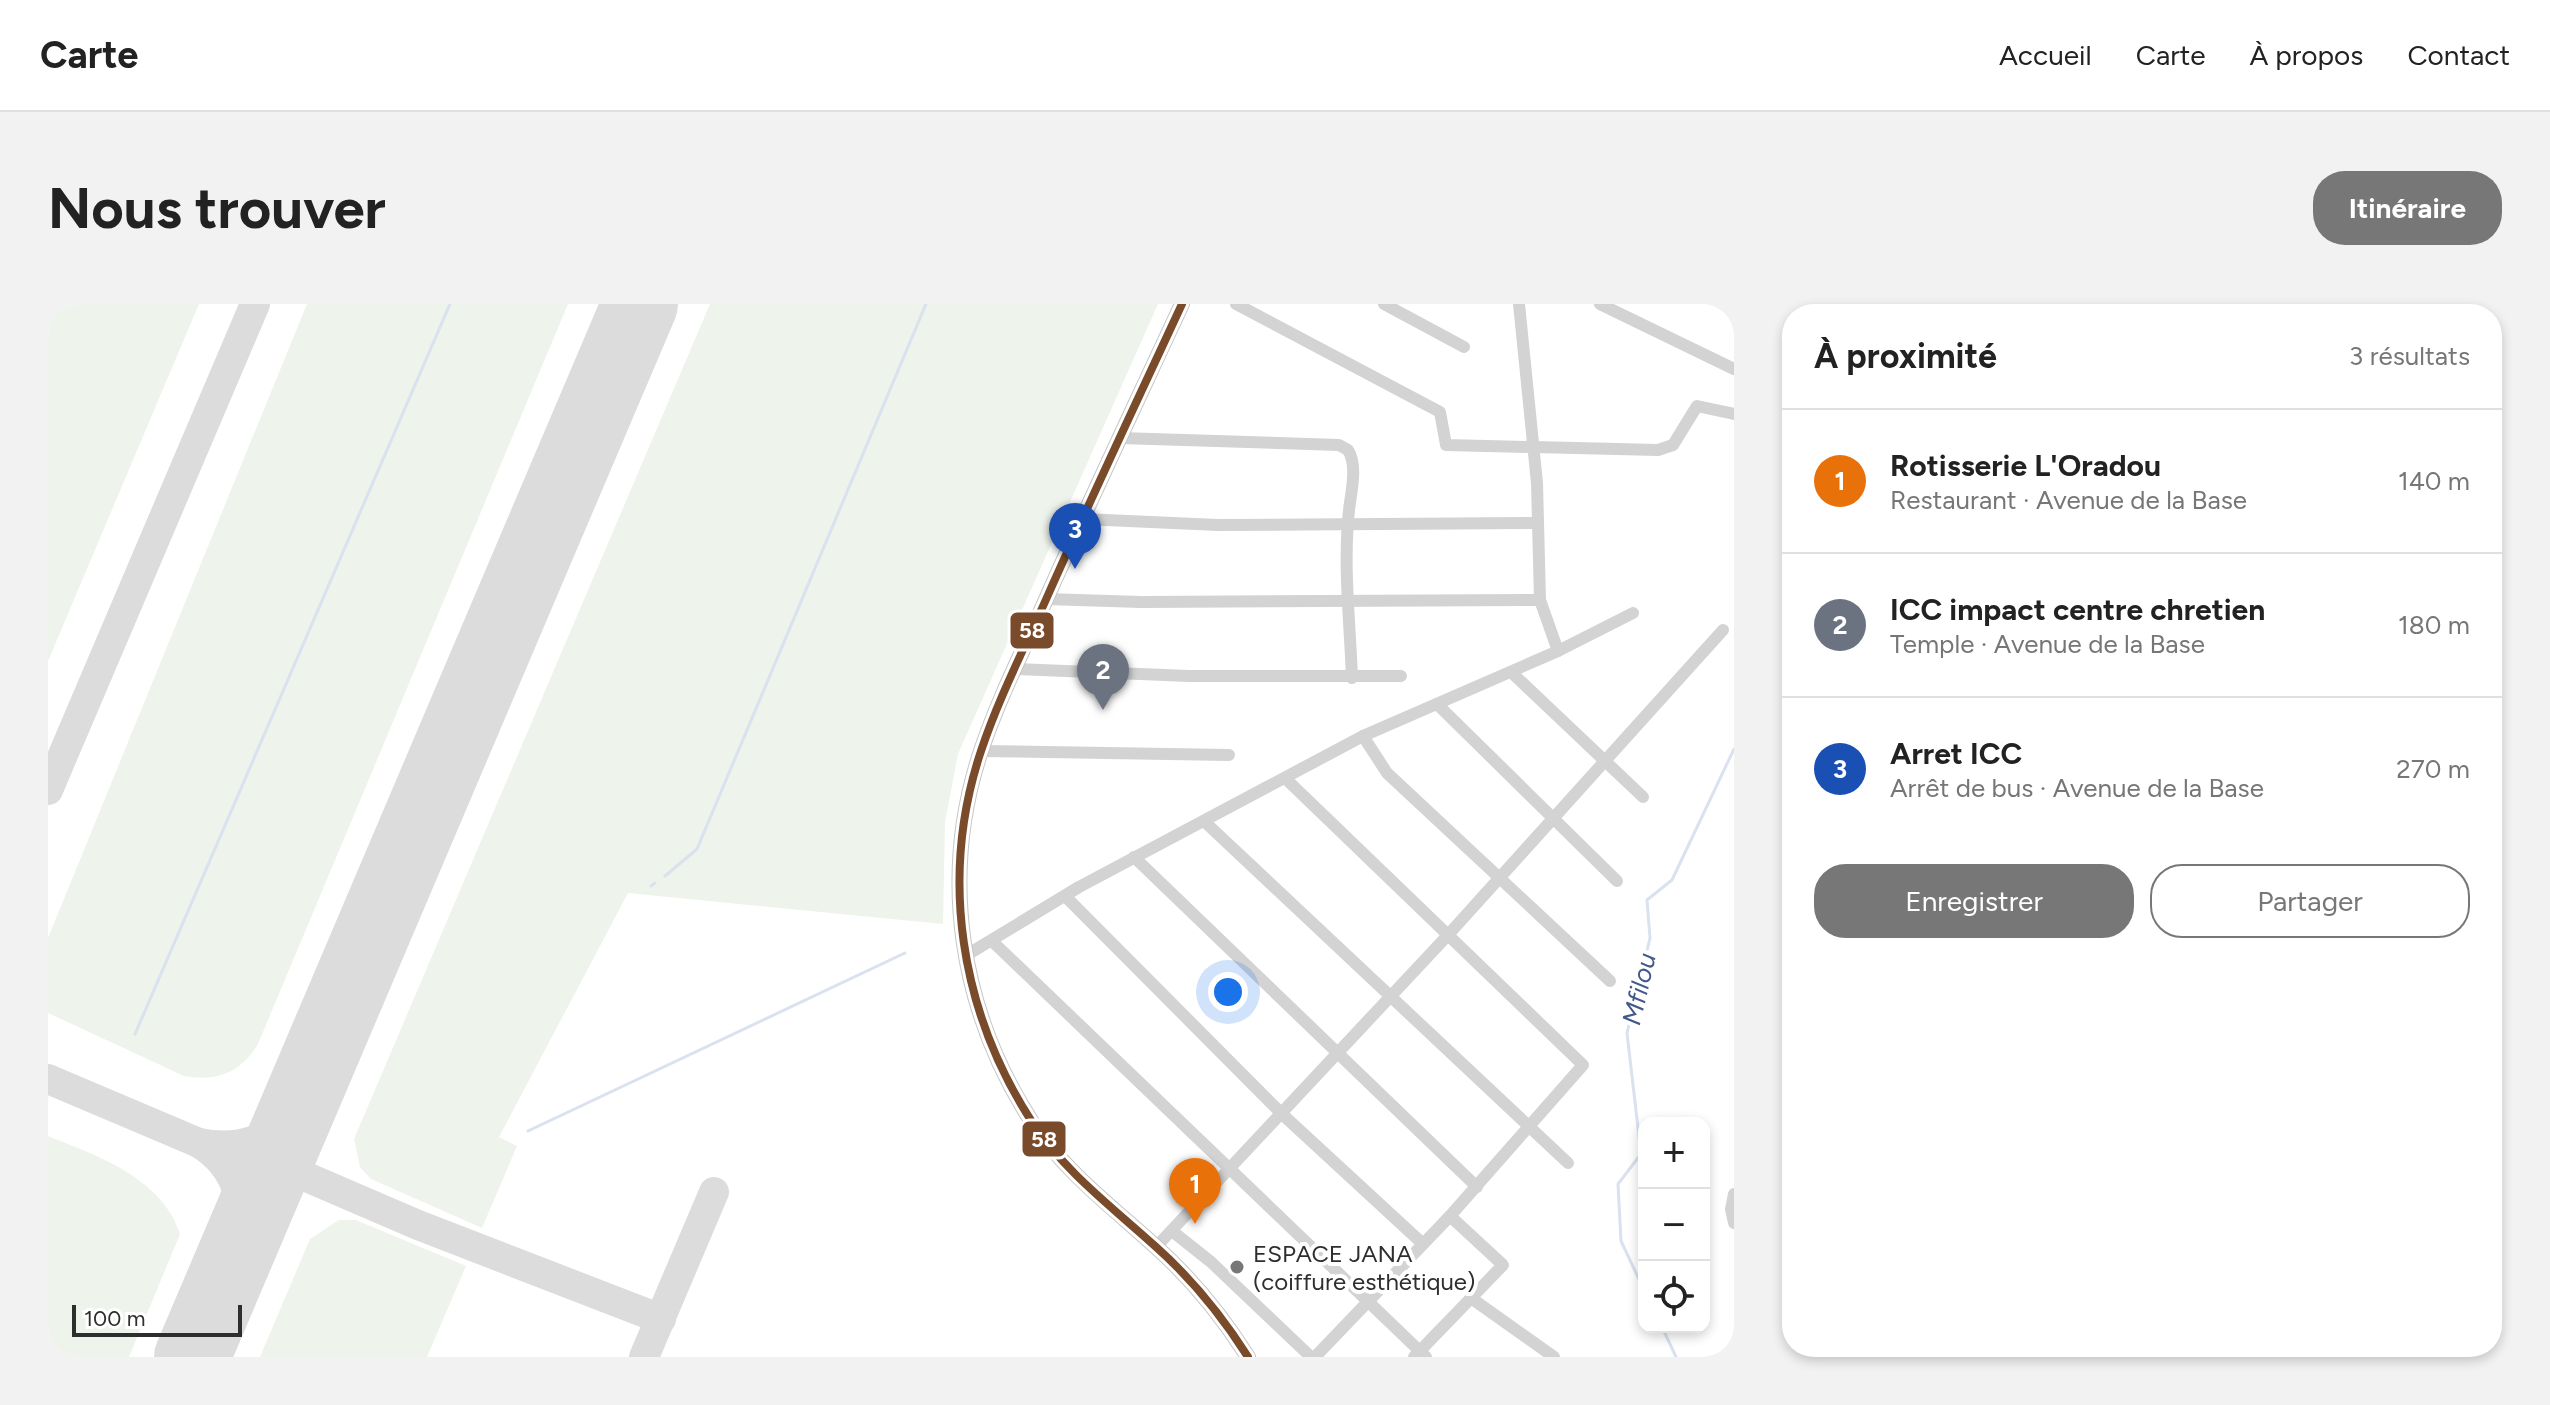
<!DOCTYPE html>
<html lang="fr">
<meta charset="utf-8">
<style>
body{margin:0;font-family:Figtree,sans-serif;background:#f2f2f2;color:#222}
.controls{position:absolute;right:24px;bottom:24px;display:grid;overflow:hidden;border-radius:16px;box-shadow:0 4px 12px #0003}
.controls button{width:72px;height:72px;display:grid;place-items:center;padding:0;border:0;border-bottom:2px solid #e0e0e0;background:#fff;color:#222;font:40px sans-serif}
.scale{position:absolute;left:24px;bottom:20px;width:170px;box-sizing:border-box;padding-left:8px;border:4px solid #2e2e2e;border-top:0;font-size:22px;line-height:28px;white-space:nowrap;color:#2e2e2e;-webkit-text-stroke:6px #fff;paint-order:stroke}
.you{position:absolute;left:1180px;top:688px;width:28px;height:28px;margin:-20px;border:6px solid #fff;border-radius:50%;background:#1a73e8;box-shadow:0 0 0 12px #1a73e833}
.badge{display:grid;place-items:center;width:52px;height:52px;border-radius:50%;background:#777;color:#fff;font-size:26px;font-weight:700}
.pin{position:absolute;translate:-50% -66px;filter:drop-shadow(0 2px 4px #0008)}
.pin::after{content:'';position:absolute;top:42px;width:28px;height:24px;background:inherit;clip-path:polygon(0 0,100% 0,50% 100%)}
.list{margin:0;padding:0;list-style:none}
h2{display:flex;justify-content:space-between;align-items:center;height:104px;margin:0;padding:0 32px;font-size:34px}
h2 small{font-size:26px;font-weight:400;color:#767676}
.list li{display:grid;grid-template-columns:52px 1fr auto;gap:24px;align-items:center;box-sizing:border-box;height:144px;padding:0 32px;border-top:2px solid #e0e0e0}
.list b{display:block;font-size:30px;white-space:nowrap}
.list p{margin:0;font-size:26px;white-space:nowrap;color:#767676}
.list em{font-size:26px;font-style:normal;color:#767676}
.actions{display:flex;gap:16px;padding:24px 32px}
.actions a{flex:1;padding:18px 0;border:2px solid #777;border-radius:32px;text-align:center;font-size:28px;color:#777}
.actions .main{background:#777;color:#fff}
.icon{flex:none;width:44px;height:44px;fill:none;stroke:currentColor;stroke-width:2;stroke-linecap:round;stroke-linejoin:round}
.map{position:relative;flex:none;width:1686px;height:1053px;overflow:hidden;border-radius:32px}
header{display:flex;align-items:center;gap:48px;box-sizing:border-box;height:112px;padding:0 40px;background:#fff;border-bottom:2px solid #e0e0e0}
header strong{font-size:38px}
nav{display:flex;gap:44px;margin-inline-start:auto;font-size:28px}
.intro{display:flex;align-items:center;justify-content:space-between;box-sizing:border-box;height:192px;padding:0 48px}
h1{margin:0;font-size:56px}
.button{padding:20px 36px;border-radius:32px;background:#777;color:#fff;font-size:28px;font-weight:700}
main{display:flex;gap:48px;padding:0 48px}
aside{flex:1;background:#fff;border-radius:32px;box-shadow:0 4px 12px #0003}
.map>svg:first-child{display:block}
.green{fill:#eef3ec}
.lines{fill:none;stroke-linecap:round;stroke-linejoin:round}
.stream{stroke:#dae1ef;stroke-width:3}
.taxiway{stroke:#dcdcdc;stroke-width:30}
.runway{stroke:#dcdcdc;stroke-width:76}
.minor{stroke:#d3d3d3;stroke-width:12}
.major{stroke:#c6c6c6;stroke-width:16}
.bus-1-casing{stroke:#fff;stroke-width:14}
.bus-1{stroke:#7a4b2a;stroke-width:8}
.poi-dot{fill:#777;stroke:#fff;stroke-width:3}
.labels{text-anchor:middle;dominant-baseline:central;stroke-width:8;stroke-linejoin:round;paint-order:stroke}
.poi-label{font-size:24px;fill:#2e2e2e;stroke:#fff;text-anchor:start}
.water-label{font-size:26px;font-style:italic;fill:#435989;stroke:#fff}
.line-badge{stroke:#fff;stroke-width:3}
.badge-label{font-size:22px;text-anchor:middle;font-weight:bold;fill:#fff}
</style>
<header>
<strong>Carte</strong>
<nav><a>Accueil</a><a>Carte</a><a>À propos</a><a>Contact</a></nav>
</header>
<div class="intro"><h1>Nous trouver</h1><a class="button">Itinéraire</a></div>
<main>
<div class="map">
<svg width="1686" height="1053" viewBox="0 0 1686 1053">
<rect width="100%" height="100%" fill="#fff"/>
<!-- green -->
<g class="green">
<polygon points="0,0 151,0 0,357"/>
<path d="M 259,0 L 520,0 L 210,740 C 193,768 169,778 136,772 L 0,709 L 0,634 Z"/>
<polygon points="662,0 1110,0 910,450 897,518 895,620 580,589 451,833 469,842 434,924 323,875 312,863 306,835"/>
<path d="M 0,832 C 50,852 114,874 132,930 L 81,1053 L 0,1053 Z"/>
<polygon points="291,916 308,916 418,962 379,1053 212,1053 262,935"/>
</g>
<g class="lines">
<!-- stream -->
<g class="stream">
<polyline points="617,572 649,545 878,0"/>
<polyline points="603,582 607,579"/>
<polyline points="87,730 402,0"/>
<polyline points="480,827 857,649"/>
<polyline points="1596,986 1573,937 1570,880 1593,850 1579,729 1602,634 1599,596 1624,576 1686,445"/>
<polyline points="1614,1023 1628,1053"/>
</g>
<!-- taxiway -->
<g class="taxiway">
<polyline points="0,486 207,0"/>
<path d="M 0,775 L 151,839 C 193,865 199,905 188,949"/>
<path d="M 151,839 C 193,847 223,836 250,803"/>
<polyline points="226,859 370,921 613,1015"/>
<polyline points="596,1053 666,888"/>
</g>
<!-- runway -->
<polyline class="runway" points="144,1053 592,0"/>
<!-- minor -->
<g class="minor">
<polyline points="1188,0 1392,108 1398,141 1610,146 1625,141 1649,102 1686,110"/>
<polyline points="1336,0 1416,43"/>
<polyline points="1471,0 1489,179 1492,296 1510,347"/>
<polyline points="1552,0 1686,65"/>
<path d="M 1072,134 L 1291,141 L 1300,146 C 1310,162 1303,188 1301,206 C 1295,262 1302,318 1304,374"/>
<polyline points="1035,215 1170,221 1487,219"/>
<polyline points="998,295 1093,298 1492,296"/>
<polyline points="966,365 1141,372 1353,372"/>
<polyline points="1463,368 1595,493"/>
<polyline points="1389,400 1569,577"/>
<polyline points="1315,432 1339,469 1562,677"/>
<polyline points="933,447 1181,451"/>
<polyline points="1238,475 1535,761 1402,912 1267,1053"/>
<polyline points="1158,519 1520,859"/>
<polyline points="1086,553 1429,883"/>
<polyline points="1017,592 1234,810 1375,940"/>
<polyline points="945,638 1378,1053"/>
<polyline points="917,652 1031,583 1315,432 1510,347 1585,309"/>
<polyline points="1686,890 1683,905 1686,919"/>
<polyline points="1124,927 1163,958 1263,1053"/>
<polyline points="1108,943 1400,631 1675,326"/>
<polyline points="1423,994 1506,1053"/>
<polyline points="1366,1053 1455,961 1402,912"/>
</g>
<!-- major -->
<path class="major" d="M 1134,0 C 1089,97 1043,194 1000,291 C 977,343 951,393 933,447 C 891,573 912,707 984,818 C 1017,868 1063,902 1107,942 C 1143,974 1174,1012 1200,1053"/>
<!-- bus-1 casing -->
<g class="bus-1-casing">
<path id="bus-1" d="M 1134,0 C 1089,97 1043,194 1000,291 C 977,343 951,393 933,447 C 891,573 912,707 984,818 C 1017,868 1063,902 1107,942 C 1143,974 1174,1012 1200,1053"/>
</g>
<!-- bus-1 -->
<use href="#bus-1" class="bus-1"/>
</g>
<!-- markers -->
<circle class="poi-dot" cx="1189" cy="963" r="8"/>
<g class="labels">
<!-- poi labels -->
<g class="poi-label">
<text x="1205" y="949">ESPACE JANA<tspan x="1205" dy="28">(coiffure esthétique)</tspan></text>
</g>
<!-- water labels -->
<g class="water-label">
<text transform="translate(1591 685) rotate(-77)">Mfilou</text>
</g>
</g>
<g class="line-badge">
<rect x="961" y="307" width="46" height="39" rx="8" fill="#7a4b2a"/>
<rect x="973" y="816" width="46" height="38" rx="8" fill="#7a4b2a"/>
</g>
<g class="badge-label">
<text x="984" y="334">58</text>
<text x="996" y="843">58</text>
</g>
</svg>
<div class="controls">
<button>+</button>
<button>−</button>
<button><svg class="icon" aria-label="locate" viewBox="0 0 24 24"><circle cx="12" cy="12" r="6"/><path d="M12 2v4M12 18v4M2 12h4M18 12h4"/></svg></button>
</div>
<div class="scale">100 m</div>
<div class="you"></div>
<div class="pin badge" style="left:1147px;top:920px;background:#e8710a">1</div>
<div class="pin badge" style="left:1055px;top:406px;background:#6b7280">2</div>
<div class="pin badge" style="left:1027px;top:265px;background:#1a4fb4">3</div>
</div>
<aside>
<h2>À proximité<small>3 résultats</small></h2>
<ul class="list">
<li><span class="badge" style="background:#e8710a">1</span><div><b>Rotisserie L'Oradou</b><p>Restaurant · Avenue de la Base</p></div><em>140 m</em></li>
<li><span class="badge" style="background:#6b7280">2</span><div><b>ICC impact centre chretien</b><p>Temple · Avenue de la Base</p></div><em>180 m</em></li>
<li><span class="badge" style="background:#1a4fb4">3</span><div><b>Arret ICC</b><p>Arrêt de bus · Avenue de la Base</p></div><em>270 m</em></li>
</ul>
<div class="actions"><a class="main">Enregistrer</a><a>Partager</a></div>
</aside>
</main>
